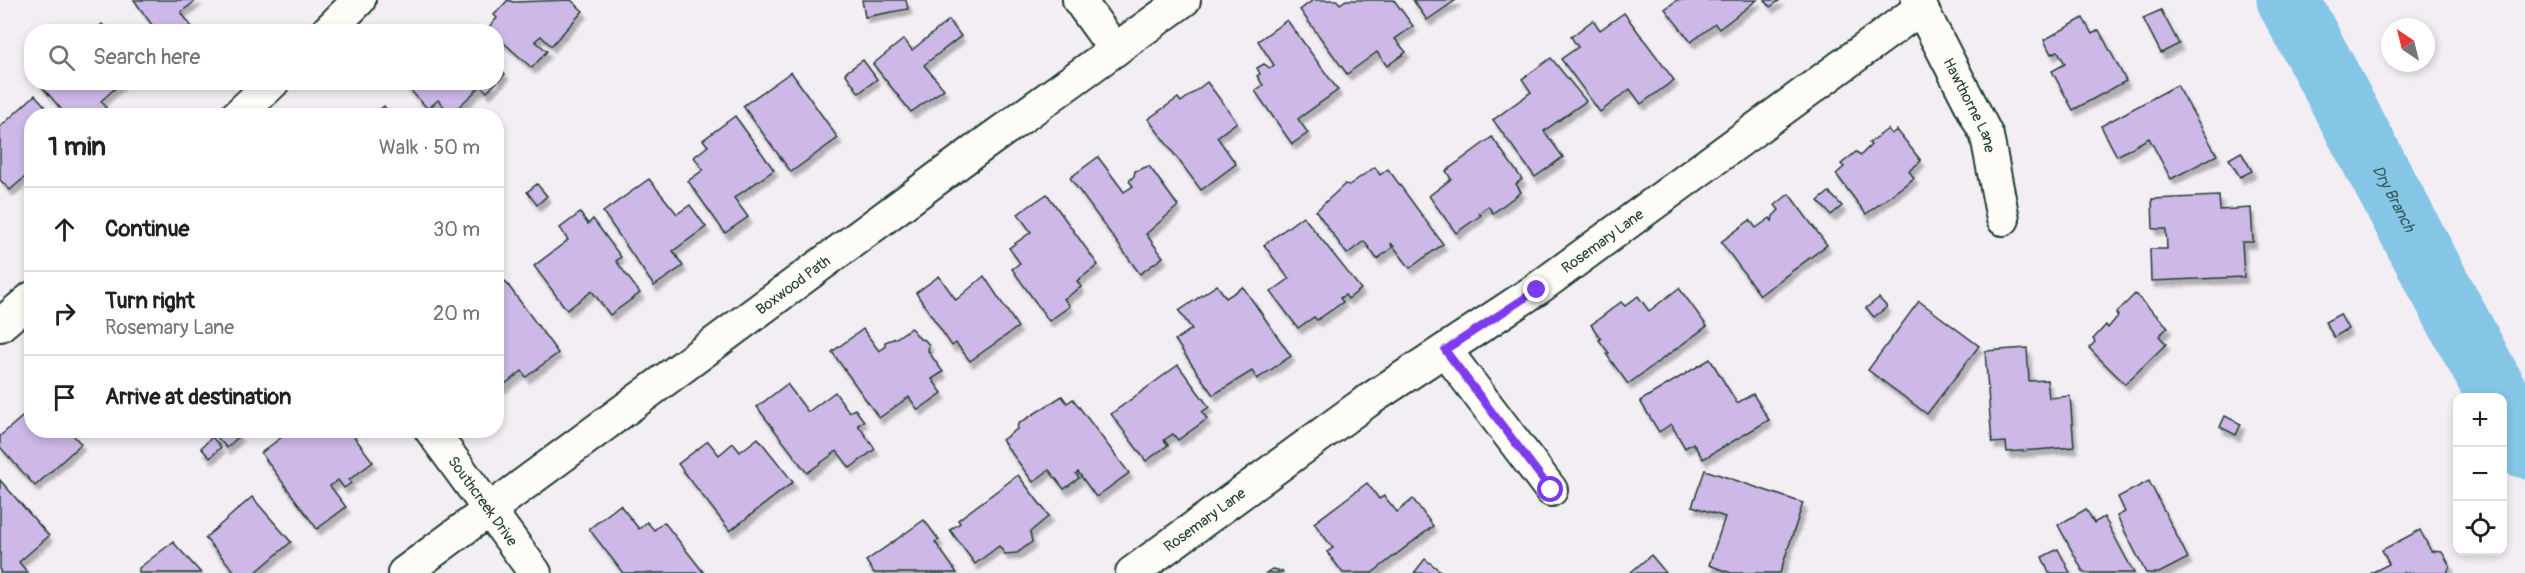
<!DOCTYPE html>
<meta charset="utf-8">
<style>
body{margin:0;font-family:Pangolin,sans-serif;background:#f6f6f6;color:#202124}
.controls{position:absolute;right:18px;bottom:18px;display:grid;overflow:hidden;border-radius:12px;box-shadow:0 3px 9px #0003}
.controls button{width:54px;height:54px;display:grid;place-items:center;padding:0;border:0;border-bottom:2px solid #e0e0e0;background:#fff;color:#202124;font:30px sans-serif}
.compass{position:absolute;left:2381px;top:18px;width:54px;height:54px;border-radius:50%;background:#fff;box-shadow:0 3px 9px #0003;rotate:325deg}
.stop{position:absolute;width:18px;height:18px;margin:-14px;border:4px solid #7c3aed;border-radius:50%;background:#fff}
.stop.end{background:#7c3aed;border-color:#fff;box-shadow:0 2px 6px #0008}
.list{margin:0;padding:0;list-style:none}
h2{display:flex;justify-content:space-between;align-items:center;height:78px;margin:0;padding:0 24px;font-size:26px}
h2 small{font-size:20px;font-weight:400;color:#757577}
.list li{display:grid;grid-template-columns:39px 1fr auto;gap:18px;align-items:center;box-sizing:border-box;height:84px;padding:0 24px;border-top:2px solid #e0e0e0}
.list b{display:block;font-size:22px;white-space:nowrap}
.list p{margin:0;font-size:20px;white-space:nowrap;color:#757577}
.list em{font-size:20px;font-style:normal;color:#757577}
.icon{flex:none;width:33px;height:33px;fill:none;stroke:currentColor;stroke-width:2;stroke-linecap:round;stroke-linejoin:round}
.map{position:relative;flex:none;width:2525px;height:573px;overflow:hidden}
.search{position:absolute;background:#fff;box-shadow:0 3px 9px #0003;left:24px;top:24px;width:480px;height:66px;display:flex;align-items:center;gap:15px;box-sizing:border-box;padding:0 21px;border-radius:24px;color:#757577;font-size:22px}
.panel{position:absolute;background:#fff;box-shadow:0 3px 9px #0003;left:24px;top:108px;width:480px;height:330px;border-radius:24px}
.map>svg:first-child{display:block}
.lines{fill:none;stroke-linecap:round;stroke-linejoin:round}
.river{stroke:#85c5e6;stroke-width:63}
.building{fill:#cdb8e8;stroke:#1f3d34;stroke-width:1.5;filter:url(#shadow)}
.street-casing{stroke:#1f3d34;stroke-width:36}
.street{stroke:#fdfcf7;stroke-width:32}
.route{stroke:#7c3aed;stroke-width:8}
.labels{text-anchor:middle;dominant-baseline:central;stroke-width:6;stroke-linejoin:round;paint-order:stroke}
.street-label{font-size:15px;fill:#1f3d34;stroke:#fdfcf7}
.water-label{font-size:16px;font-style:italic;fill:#385f60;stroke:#fdfcf7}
</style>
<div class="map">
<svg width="2525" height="573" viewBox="0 0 2525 573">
<defs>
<filter id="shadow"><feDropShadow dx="3.5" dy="6" stdDeviation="1.5" flood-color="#0004"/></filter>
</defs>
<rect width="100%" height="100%" fill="#f3eef4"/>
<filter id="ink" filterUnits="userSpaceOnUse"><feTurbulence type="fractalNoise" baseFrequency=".0167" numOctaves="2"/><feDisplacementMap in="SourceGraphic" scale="12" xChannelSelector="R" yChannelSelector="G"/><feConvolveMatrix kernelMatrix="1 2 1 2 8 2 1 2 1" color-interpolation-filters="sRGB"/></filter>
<g filter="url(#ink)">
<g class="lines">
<!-- river -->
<g class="river">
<path id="s1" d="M 2288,0 L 2499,398"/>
<polyline points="2502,403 2525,447"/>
</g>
</g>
<!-- building -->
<g class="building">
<polygon points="134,0 197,0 181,12 194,30 157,32"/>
<polygon points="508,0 513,2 571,0 583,11 551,46 541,36 535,41 547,51 532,68 496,36 496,32 488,28 497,18 494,15"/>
<polygon points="862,0 906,0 908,9 865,17"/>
<polygon points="1313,0 1337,0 1340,4 1346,0 1394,0 1413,26 1395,39 1406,52 1387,66 1377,52 1347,74 1300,10"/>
<polygon points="1413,0 1456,0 1427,20"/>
<polygon points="1677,0 1757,0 1719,29 1715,24 1691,42 1665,9"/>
<polygon points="1765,0 1780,0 1770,7"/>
<polygon points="2161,10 2179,44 2161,53 2143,18"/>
<polygon points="1624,13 1674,80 1641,104 1630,89 1600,112 1561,59 1578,47 1571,37 1593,20 1600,30"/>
<polygon points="2083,18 2092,34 2099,30 2126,81 2073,110 2052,71 2065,64 2058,51 2051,54 2044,40"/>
<polygon points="949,20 961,36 924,65 944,89 911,112 873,64 904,39 912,50"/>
<polygon points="1287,20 1338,90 1298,119 1308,133 1292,144 1255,91 1263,85 1257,76 1260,74 1257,68 1264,64 1270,68 1274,65 1258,41"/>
<polygon points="102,24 108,32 93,32"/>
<polygon points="1551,58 1586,101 1544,131 1563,157 1535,177 1493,120 1531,92 1522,79"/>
<polygon points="863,60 877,79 859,93 845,73"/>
<polygon points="496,64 505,74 487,92 481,86 451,114 438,100 428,109 403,82 496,82"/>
<polygon points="791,72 838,138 791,172 743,106"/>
<polygon points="38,82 122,82 101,101 106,107 96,116 67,116"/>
<polygon points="1207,82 1237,122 1217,137 1236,164 1201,190 1148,119 1178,98 1181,102"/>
<polygon points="2177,85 2217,155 2171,179 2149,138 2117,156 2101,126"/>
<polygon points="35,95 54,116 32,116 32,171 10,190 0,180 0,127"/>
<polygon points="384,106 391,116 371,116"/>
<polygon points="735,116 774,170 734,198 748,217 725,233 688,181 703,170 694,157 708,146 703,140"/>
<polygon points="1888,129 1891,134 1897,130 1921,161 1909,171 1914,178 1866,214 1836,174 1844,167 1841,164 1856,152 1861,155 1871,145 1869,143"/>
<polygon points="1492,137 1522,179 1516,184 1521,192 1493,213 1488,206 1479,213 1481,215 1456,233 1429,196 1451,179 1446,171"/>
<polygon points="2241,152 2252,171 2240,177 2229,159"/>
<polygon points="1098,157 1124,192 1133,186 1129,181 1134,176 1135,171 1149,166 1178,206 1146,234 1163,257 1140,274 1070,178"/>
<polygon points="1375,167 1380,175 1388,169 1443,244 1410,268 1391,243 1392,248 1377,259 1364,241 1347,254 1316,211 1345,184 1349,185"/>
<polygon points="649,179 677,214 690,205 706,227 673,251 683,266 654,286 603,212"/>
<polygon points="537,184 547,196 537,205 527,192"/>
<polygon points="1829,192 1842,206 1831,215 1818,201"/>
<polygon points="1047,194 1098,265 1077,281 1081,287 1064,299 1070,306 1049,321 1012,269 1020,263 1009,248 1031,232 1018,214"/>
<polygon points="1789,194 1827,245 1760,295 1721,242 1750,220 1756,228 1770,218 1772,221 1773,216 1779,210 1775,205"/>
<polygon points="2219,196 2220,210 2251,208 2253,242 2242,242 2244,277 2151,281 2150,249 2167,249 2166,229 2153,229 2152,199"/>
<polygon points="580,213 588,224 593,219 621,257 616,261 640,293 610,315 592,291 567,310 534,266 568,240 560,228"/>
<polygon points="1303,216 1361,289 1348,299 1345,295 1340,298 1343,302 1317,320 1314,317 1298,328 1271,292 1289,279 1264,245"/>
<polygon points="939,276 956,300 984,276 1018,327 970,361 956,343 952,346 916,293"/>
<polygon points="505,281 558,353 526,377 522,371 501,387 496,380 496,287"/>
<polygon points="1217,285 1226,298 1243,287 1291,356 1257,379 1252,371 1213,395 1175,340 1192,329 1179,311"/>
<polygon points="1679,288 1707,326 1628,384 1606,354 1609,353 1599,340 1601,339 1591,325 1621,302 1625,306 1638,296 1649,311"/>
<polygon points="2135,294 2168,327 2159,336 2166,344 2125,384 2089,348 2095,342 2093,339 2106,325 2108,328 2118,316 2116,313"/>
<polygon points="1879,298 1887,307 1874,317 1866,308"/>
<polygon points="1919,301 1979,346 1927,414 1868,370"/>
<polygon points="2340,314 2348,329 2334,337 2325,322"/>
<polygon points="911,328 920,339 925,340 929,345 928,351 943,372 932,379 942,393 918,410 909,397 879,418 832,352 863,329 879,351 885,347 885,342 896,338"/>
<polygon points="2027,348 2029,381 2047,380 2049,398 2070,396 2074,447 2007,452 2006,442 1992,443 1985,351"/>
<polygon points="1710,359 1737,403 1753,394 1769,420 1703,459 1693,443 1685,448 1671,424 1659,432 1640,401"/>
<polygon points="1178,365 1209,407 1202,412 1207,419 1178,440 1173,434 1164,440 1168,445 1146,461 1111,414"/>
<polygon points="787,384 808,412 835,392 849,412 855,409 864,421 858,425 875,449 850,468 837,451 807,473 757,407"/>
<polygon points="1062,396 1067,403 1073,399 1129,473 1096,497 1078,472 1076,474 1079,478 1064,489 1049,470 1033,482 1002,440 1017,429 1018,424"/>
<polygon points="29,411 32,411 32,430 69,430 81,444 35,486 0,447 0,436"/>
<polygon points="2225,416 2241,424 2236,435 2220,427"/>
<polygon points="218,430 234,430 239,436 227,448 214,434"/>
<polygon points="291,430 306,430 310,436 318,430 349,430 373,462 349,480 351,483 344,488 338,480 330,486 346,507 317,529 261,453"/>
<polygon points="212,437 221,447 210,458 201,448"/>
<polygon points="758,438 793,482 730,531 678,464 708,441 719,455 733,443 740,452"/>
<polygon points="1705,470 1803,503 1780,573 1731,573 1709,565 1725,517 1692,506"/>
<polygon points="1018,475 1049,516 1030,532 1032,542 1017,553 1005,554 999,546 975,564 950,530 960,523 958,520"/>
<polygon points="0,480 49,536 19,562 28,573 0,573"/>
<polygon points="2149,481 2188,558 2159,573 2146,573 2117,516 2125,512 2118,497"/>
<polygon points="1367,483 1379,499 1384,496 1397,512 1413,499 1433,526 1372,573 1343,573 1327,552 1333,548 1314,523"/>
<polygon points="252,497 291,542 255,573 236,573 205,538"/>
<polygon points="620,505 639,529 647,522 654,530 664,522 704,573 623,573 589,529"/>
<polygon points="2086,509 2094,523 2104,517 2134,573 2084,573 2058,525"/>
<polygon points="924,520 939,540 935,542 957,573 874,573 866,561"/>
<polygon points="2420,530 2431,551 2442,552 2450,566 2447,573 2371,573 2389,564 2382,550"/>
<polygon points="173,542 201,573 139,573 139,568"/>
<polygon points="2058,549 2070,573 2049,573 2042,557"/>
<polygon points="1651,555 1666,573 1630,573"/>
<polygon points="1425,559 1443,573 1414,573"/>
<polygon points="1272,569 1282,571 1283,573 1266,573"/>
</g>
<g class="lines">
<!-- street casing -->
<g class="street-casing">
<g id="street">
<polyline points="1079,0 1115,50"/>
<path id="s2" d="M 1917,0 L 1987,136 L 2003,219"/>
<polyline points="327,32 359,0"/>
<polyline points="237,116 273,82"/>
<polyline points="0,325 32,298"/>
<polyline points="1445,350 1551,490"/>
<path id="s3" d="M 431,430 L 535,573"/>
<path id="s4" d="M 404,573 L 969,155 L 1184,0"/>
<path id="s5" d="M 1132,573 L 1366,402 L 1537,289 L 1921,8"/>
</g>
</g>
<!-- street -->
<use href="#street" class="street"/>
</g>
</g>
<g class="lines" filter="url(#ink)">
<!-- route -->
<polyline class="route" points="1537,290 1445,350 1551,490"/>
</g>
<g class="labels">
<!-- street labels -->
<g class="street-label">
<text stroke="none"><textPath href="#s2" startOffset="118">Hawthorne Lane</textPath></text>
<text stroke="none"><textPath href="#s5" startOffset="576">Rosemary Lane</textPath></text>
<text stroke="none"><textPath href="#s4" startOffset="484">Boxwood Path</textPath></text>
<text stroke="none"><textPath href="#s3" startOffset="88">Southcreek Drive</textPath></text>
<text stroke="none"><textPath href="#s5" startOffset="90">Rosemary Lane</textPath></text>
</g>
<!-- water labels -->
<g class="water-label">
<text stroke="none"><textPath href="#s1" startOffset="225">Dry Branch</textPath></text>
</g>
</g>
</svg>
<div class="controls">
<button>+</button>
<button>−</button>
<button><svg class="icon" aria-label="locate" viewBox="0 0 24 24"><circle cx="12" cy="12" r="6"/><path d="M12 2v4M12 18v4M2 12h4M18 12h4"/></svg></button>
</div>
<svg class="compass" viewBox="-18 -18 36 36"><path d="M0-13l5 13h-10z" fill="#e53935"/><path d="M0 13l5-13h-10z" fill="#757577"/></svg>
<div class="stop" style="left:1551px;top:490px"></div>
<div class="stop end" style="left:1537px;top:290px"></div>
<div class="search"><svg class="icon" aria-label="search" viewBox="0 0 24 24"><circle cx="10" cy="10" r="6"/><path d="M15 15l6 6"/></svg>Search here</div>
<section class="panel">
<h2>1 min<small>Walk · 50 m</small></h2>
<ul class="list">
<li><svg class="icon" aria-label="ahead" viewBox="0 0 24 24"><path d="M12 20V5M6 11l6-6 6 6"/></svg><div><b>Continue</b></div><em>30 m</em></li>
<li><svg class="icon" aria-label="right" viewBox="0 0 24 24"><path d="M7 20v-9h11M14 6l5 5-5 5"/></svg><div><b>Turn right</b><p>Rosemary Lane</p></div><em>20 m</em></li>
<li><svg class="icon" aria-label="arrive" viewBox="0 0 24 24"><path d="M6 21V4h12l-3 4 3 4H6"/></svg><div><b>Arrive at destination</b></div></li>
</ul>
</section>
</div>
